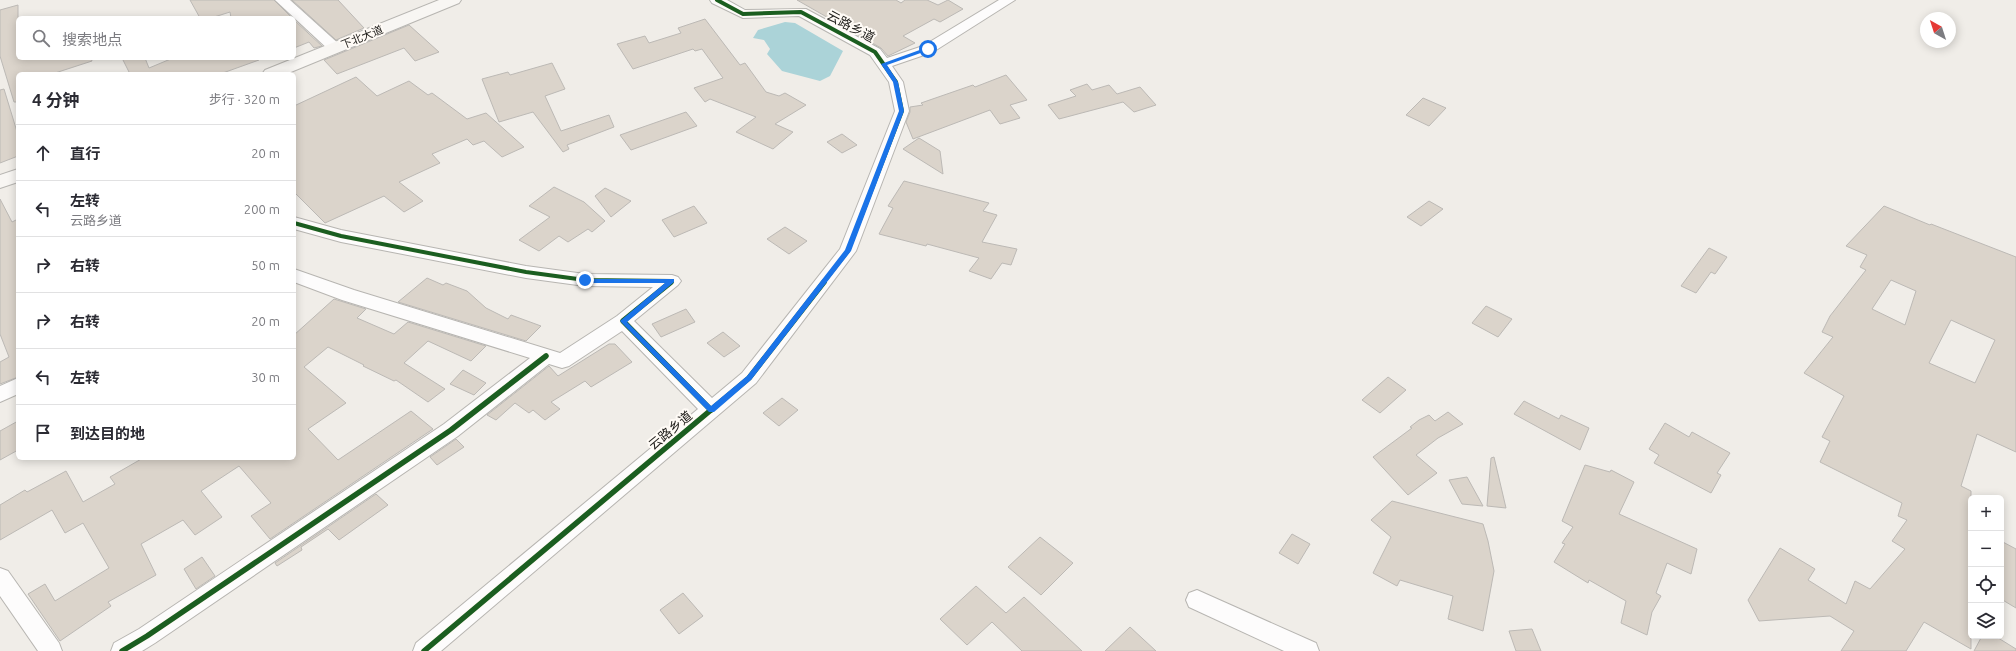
<!DOCTYPE html>
<html lang="zh">
<meta charset="utf-8">
<style>
body{margin:0;font-family:Ubuntu,"Noto Sans SC",sans-serif;background:#f7f7f7;color:#2b2b33}
.controls{position:absolute;right:12px;bottom:12px;display:grid;overflow:hidden;border-radius:6px;box-shadow:0 2px 10px #0003}
.controls button{width:36px;height:36px;display:grid;place-items:center;padding:0;border:0;border-bottom:1px solid #e1e1e2;background:#fff;color:#2b2b33;font:20px sans-serif}
.compass{position:absolute;left:1920px;top:12px;width:36px;height:36px;border-radius:50%;background:#fff;box-shadow:0 2px 10px #0003;rotate:321deg}
.stop{position:absolute;width:12px;height:12px;margin:-9px;border:3px solid #1a73e8;border-radius:50%;background:#fff}
.stop.end{background:#1a73e8;border-color:#fff;box-shadow:0 1px 4px #0008}
.list{margin:0;padding:0;list-style:none}
h2{display:flex;justify-content:space-between;align-items:center;height:52px;margin:0;padding:0 16px;font-size:17px}
h2 small{font-size:13px;font-weight:400;color:#7c7c81}
.list li{display:grid;grid-template-columns:26px 1fr auto;gap:12px;align-items:center;box-sizing:border-box;height:56px;padding:0 16px;border-top:1px solid #e1e1e2}
.list b{display:block;font-size:15px;white-space:nowrap}
.list p{margin:0;font-size:13px;white-space:nowrap;color:#7c7c81}
.list em{font-size:13px;font-style:normal;color:#7c7c81}
.icon{flex:none;width:22px;height:22px;fill:none;stroke:currentColor;stroke-width:2;stroke-linecap:round;stroke-linejoin:round}
.map{position:relative;flex:none;width:2016px;height:651px;overflow:hidden}
.search{position:absolute;background:#fff;box-shadow:0 2px 10px #0003;left:16px;top:16px;width:280px;height:44px;display:flex;align-items:center;gap:10px;box-sizing:border-box;padding:0 14px;border-radius:6px;color:#7c7c81;font-size:15px}
.panel{position:absolute;background:#fff;box-shadow:0 2px 10px #0003;left:16px;top:72px;width:280px;height:388px;border-radius:6px}
.map>svg:first-child{display:block}
.water{fill:#abd3d8}
.building{fill:#dbd4cb;stroke:#bcb9b5;fill-rule:evenodd}
.lines{fill:none;stroke-linecap:round;stroke-linejoin:round}
.street-casing{stroke:#b7b5b1;stroke-width:2}
.secondary-casing{stroke:#b7b5b1;stroke-width:2}
.street{fill:#fdfcfc;fill-rule:evenodd}
.secondary{fill:#f8f6f3;fill-rule:evenodd}
.cycleway-far1-casing{stroke:#fffbf6;stroke-width:6}
.cycleway-casing{stroke:#fffbf6;stroke-width:8}
.cycleway-far1{stroke:#1b5e20;stroke-width:4}
.cycleway{stroke:#1b5e20;stroke-width:5.5}
.route{fill:#1a73e8}
.labels{text-anchor:middle;dominant-baseline:central;stroke-width:4;stroke-linejoin:round;paint-order:stroke}
.far-street-label{font-size:11px;fill:#22201d;stroke:#fffbf6}
.street-label{font-size:13px;fill:#22201d;stroke:#fffbf6}
</style>
<div class="map">
<svg width="2016" height="651" viewBox="0 0 2016 651">
<rect width="100%" height="100%" fill="#f0ede8"/>
<!-- water -->
<polygon class="water" points="785,22 795,23 843,51 830,76 820,81 782,71 767,54 770,49 764,40 753,38 758,30"/>
<!-- building -->
<g class="building">
<polygon points="190,0 274,0 292,18 231,18 230,12 211,18 200,18"/>
<polygon points="292,0 338,0 364,28 336,40"/>
<polygon points="797,0 896,0 901,3 905,0 927,0 938,5 948,0 963,9 940,22 934,19 903,36 915,43 888,56 881,48"/>
<polygon points="18,5 18,58 91,58 92,61 52,74 18,74 18,102 14,102 0,56 0,10"/>
<polygon points="705,19 740,65 745,63 766,92 779,96 785,93 806,105 775,124 793,132 773,149 736,132 756,117 710,99 705,102 694,88 723,78 702,49 695,51 693,49 633,69 617,44 645,36 649,43 681,33 678,28"/>
<polygon points="294,20 322,46 314,48 309,42 294,48"/>
<polygon points="409,25 439,52 415,61 404,48 337,74 324,60"/>
<polygon points="122,58 145,58 149,68 173,58 259,58 259,60 220,74 130,74"/>
<polygon points="552,63 565,89 545,96 561,131 609,115 614,127 567,145 569,149 563,152 533,112 499,122 482,79 508,72 510,75"/>
<polygon points="1006,75 1027,100 1010,105 1020,118 1000,124 990,110 913,139 906,122 910,112 910,107 923,105 921,103 973,85 975,87"/>
<polygon points="356,77 377,96 409,81 428,95 432,93 467,119 486,113 524,147 502,157 484,141 473,145 467,139 432,154 440,163 399,182 423,201 404,212 384,196 325,223 294,192 294,106"/>
<polygon points="1087,84 1092,90 1109,85 1117,94 1140,87 1156,105 1134,112 1123,102 1059,119 1048,105 1076,96 1070,90"/>
<polygon points="4,89 18,135 18,156 0,163 0,90"/>
<polygon points="1423,98 1446,108 1429,126 1406,115"/>
<polygon points="686,112 697,126 631,150 620,135"/>
<polygon points="842,134 857,145 842,153 827,142"/>
<polygon points="919,138 940,151 943,174 903,149"/>
<polygon points="904,181 989,203 983,211 997,215 982,242 1017,249 1011,265 1002,263 991,279 969,271 979,258 927,244 926,246 879,234 893,208 888,206"/>
<polygon points="554,187 584,202 605,221 592,232 588,229 568,242 559,236 539,251 519,240 550,217 529,206"/>
<polygon points="605,188 631,201 611,217 595,196"/>
<polygon points="0,199 12,222 18,219 18,377 0,384 0,362 9,357 0,334"/>
<polygon points="1429,201 1443,209 1421,226 1407,217"/>
<polygon points="694,206 707,223 674,237 662,220"/>
<path d="M 1884,206 L 1930,225 L 1931,224 L 2016,257 L 2016,452 L 1977,434 L 1961,486 L 1971,491 L 1971,649 L 1924,622 L 1906,651 L 1841,651 L 1854,631 L 1830,616 L 1759,621 L 1748,600 L 1780,548 L 1815,569 L 1808,580 L 1846,604 L 1855,581 L 1870,589 L 1905,549 L 1892,541 L 1907,520 L 1898,516 L 1902,503 L 1820,462 L 1830,441 L 1822,437 L 1844,396 L 1804,373 L 1833,337 L 1822,332 L 1830,316 L 1866,270 L 1860,267 L 1867,255 L 1846,246 ZM 1891,280 L 1916,291 L 1905,325 L 1872,309 ZM 1951,320 L 1995,340 L 1975,383 L 1929,363 Z"/>
<polygon points="785,227 807,241 789,254 767,239"/>
<polygon points="1709,248 1727,257 1715,274 1711,272 1696,293 1681,286"/>
<polygon points="427,278 443,285 446,283 467,291 486,308 508,319 511,315 541,326 526,341 398,302"/>
<polygon points="334,299 366,309 357,318 394,334 408,322 486,346 471,361 428,341 404,363 445,389 428,402 396,380 394,381 363,366 364,365 328,347 304,367 346,403 308,429 338,460 411,411 433,429 270,539 251,516 271,503 239,466 201,491 222,517 195,535 183,520 141,544 156,575 108,602 111,606 60,641 28,594 45,584 55,601 109,568 83,523 65,533 52,510 0,540 0,505 25,490 27,492 66,471 83,502 115,484 110,477 143,458 294,458 294,335"/>
<polygon points="1486,306 1512,319 1498,337 1472,323"/>
<polygon points="686,309 695,322 661,337 652,324"/>
<polygon points="723,332 740,346 724,357 707,343"/>
<polygon points="609,344 615,344 632,362 591,387 585,381 551,402 560,409 545,420 533,410 529,413 515,403 496,420 487,415 549,366 558,376"/>
<polygon points="463,370 486,383 474,395 450,384"/>
<polygon points="1388,377 1406,390 1380,413 1362,400"/>
<polygon points="782,398 798,410 779,426 763,413"/>
<polygon points="1524,401 1559,419 1561,415 1589,428 1580,450 1514,414"/>
<polygon points="1448,412 1463,424 1438,438 1416,455 1437,473 1408,495 1373,457 1412,428 1410,427 1419,420 1429,415 1435,421"/>
<polygon points="18,421 18,450 0,460 0,431"/>
<polygon points="1665,423 1689,437 1692,432 1730,453 1717,473 1721,475 1711,493 1654,463 1659,455 1649,449"/>
<polygon points="456,439 464,447 437,465 430,457"/>
<polygon points="1494,457 1506,508 1487,506 1491,458"/>
<polygon points="1585,465 1610,472 1611,470 1634,482 1619,514 1697,549 1691,574 1667,563 1656,593 1661,596 1652,612 1647,635 1621,623 1626,601 1589,580 1588,583 1554,562 1565,544 1562,543 1573,527 1562,521"/>
<polygon points="1467,477 1483,506 1462,504 1449,480"/>
<polygon points="376,494 388,505 339,540 328,529 301,547 302,550 277,566 275,563"/>
<polygon points="1392,501 1483,524 1488,541 1494,571 1483,631 1448,619 1453,596 1400,580 1397,586 1373,573 1391,537 1371,520"/>
<polygon points="1292,534 1310,544 1298,564 1279,553"/>
<polygon points="1040,537 1073,563 1041,595 1008,567"/>
<polygon points="2001,541 2016,549 2016,608 2001,599"/>
<polygon points="202,557 215,576 196,589 184,569"/>
<polygon points="976,586 1006,613 1024,597 1082,651 1022,651 992,622 967,645 940,619"/>
<polygon points="683,593 703,616 679,634 660,610"/>
<polygon points="1130,627 1156,651 1105,651"/>
<polygon points="1532,629 1541,651 1516,651 1509,631"/>
<polygon points="1982,636 1995,636 2016,649 2016,651 1974,651"/>
</g>
<g class="lines">
<!-- street casing -->
<g class="street-casing">
<g id="street">
<polygon points="275,0 290,0 340,45 342,48 340,51 330,51"/>
<polygon points="710,0 727,0 745,10 806,9 880,49 887,58 923,46 999,0 1015,0 933,52 892,66 903,82 909,111 856,251 756,383 441,651 413,651 416,643 698,409 622,331 569,366 562,368 549,364 458,436 155,643 142,651 111,651 114,643 139,629 444,424 530,358 342,300 294,282 294,269 354,290 560,353 617,316 653,287 585,286 526,278 341,242 294,229 294,217 341,230 526,266 585,274 672,275 678,277 681,281 678,285 634,321 712,398 742,373 840,249 895,111 889,82 870,55 799,16 743,18 712,3"/>
<polygon points="18,378 18,394 0,402 0,386"/>
<polygon points="0,568 8,571 59,643 62,651 38,651 0,596"/>
<polygon points="1197,590 1316,643 1319,651 1284,651 1189,607 1186,600 1189,593"/>
</g>
</g>
<!-- secondary casing -->
<g class="secondary-casing">
<g id="secondary">
<polygon points="439,0 461,0 459,3 286,74 262,74 265,70"/>
<polygon points="18,169 18,182 0,188 0,175"/>
</g>
</g>
<!-- street -->
<use href="#street" class="street"/>
<!-- secondary -->
<use href="#secondary" class="secondary"/>
<!-- cycleway-far1 casing -->
<g class="cycleway-far1-casing">
<g id="cycleway-far1">
<polyline points="717,0 743,14 801,12 875,52 896,82 902,111 848,251 823,283"/>
<polyline points="294,223 341,236 526,272 585,280 672,281 670,283"/>
</g>
</g>
<!-- cycleway casing -->
<g class="cycleway-casing">
<g id="cycleway">
<polyline points="671,282 623,321 711,410"/>
<polyline points="122,651 147,636 451,430 546,356"/>
<polyline points="424,651 749,378 824,282"/>
</g>
</g>
<!-- cycleway-far1 -->
<use href="#cycleway-far1" class="cycleway-far1"/>
<!-- cycleway -->
<use href="#cycleway" class="cycleway"/>
</g>
<!-- route -->
<polygon class="route" points="928,47 929,50 887,65 898,82 904,111 851,251 751,380 714,412 709,412 620,321 665,283 585,283 582,280 583,279 674,279 674,282 627,322 711,406 747,376 845,250 899,111 893,82 881,64"/>
<g class="labels">
<!-- far-street labels -->
<g class="far-street-label">
<text transform="translate(362 37) rotate(-22)">下北大道</text>
</g>
<!-- street labels -->
<g class="street-label">
<text transform="translate(851 26) rotate(28)">云路乡道</text>
<text transform="translate(670 430) rotate(-40)">云路乡道</text>
</g>
</g>
</svg>
<div class="controls">
<button>+</button>
<button>−</button>
<button><svg class="icon" aria-label="locate" viewBox="0 0 24 24"><circle cx="12" cy="12" r="6"/><path d="M12 2v4M12 18v4M2 12h4M18 12h4"/></svg></button>
<button><svg class="icon" aria-label="layers" viewBox="0 0 24 24"><path d="M12 4l9 5-9 5-9-5zM3 14l9 5 9-5"/></svg></button>
</div>
<svg class="compass" viewBox="-18 -18 36 36"><path d="M0-13l5 13h-10z" fill="#e53935"/><path d="M0 13l5-13h-10z" fill="#7c7c81"/></svg>
<div class="stop" style="left:928px;top:49px"></div>
<div class="stop end" style="left:585px;top:280px"></div>
<div class="search"><svg class="icon" aria-label="search" viewBox="0 0 24 24"><circle cx="10" cy="10" r="6"/><path d="M15 15l6 6"/></svg>搜索地点</div>
<section class="panel">
<h2>4 分钟<small>步行 · 320 m</small></h2>
<ul class="list">
<li><svg class="icon" aria-label="ahead" viewBox="0 0 24 24"><path d="M12 20V5M6 11l6-6 6 6"/></svg><div><b>直行</b></div><em>20 m</em></li>
<li><svg class="icon" aria-label="left" viewBox="0 0 24 24"><path d="M17 20v-9H6M10 6l-5 5 5 5"/></svg><div><b>左转</b><p>云路乡道</p></div><em>200 m</em></li>
<li><svg class="icon" aria-label="right" viewBox="0 0 24 24"><path d="M7 20v-9h11M14 6l5 5-5 5"/></svg><div><b>右转</b></div><em>50 m</em></li>
<li><svg class="icon" aria-label="right" viewBox="0 0 24 24"><path d="M7 20v-9h11M14 6l5 5-5 5"/></svg><div><b>右转</b></div><em>20 m</em></li>
<li><svg class="icon" aria-label="left" viewBox="0 0 24 24"><path d="M17 20v-9H6M10 6l-5 5 5 5"/></svg><div><b>左转</b></div><em>30 m</em></li>
<li><svg class="icon" aria-label="arrive" viewBox="0 0 24 24"><path d="M6 21V4h12l-3 4 3 4H6"/></svg><div><b>到达目的地</b></div></li>
</ul>
</section>
</div>
